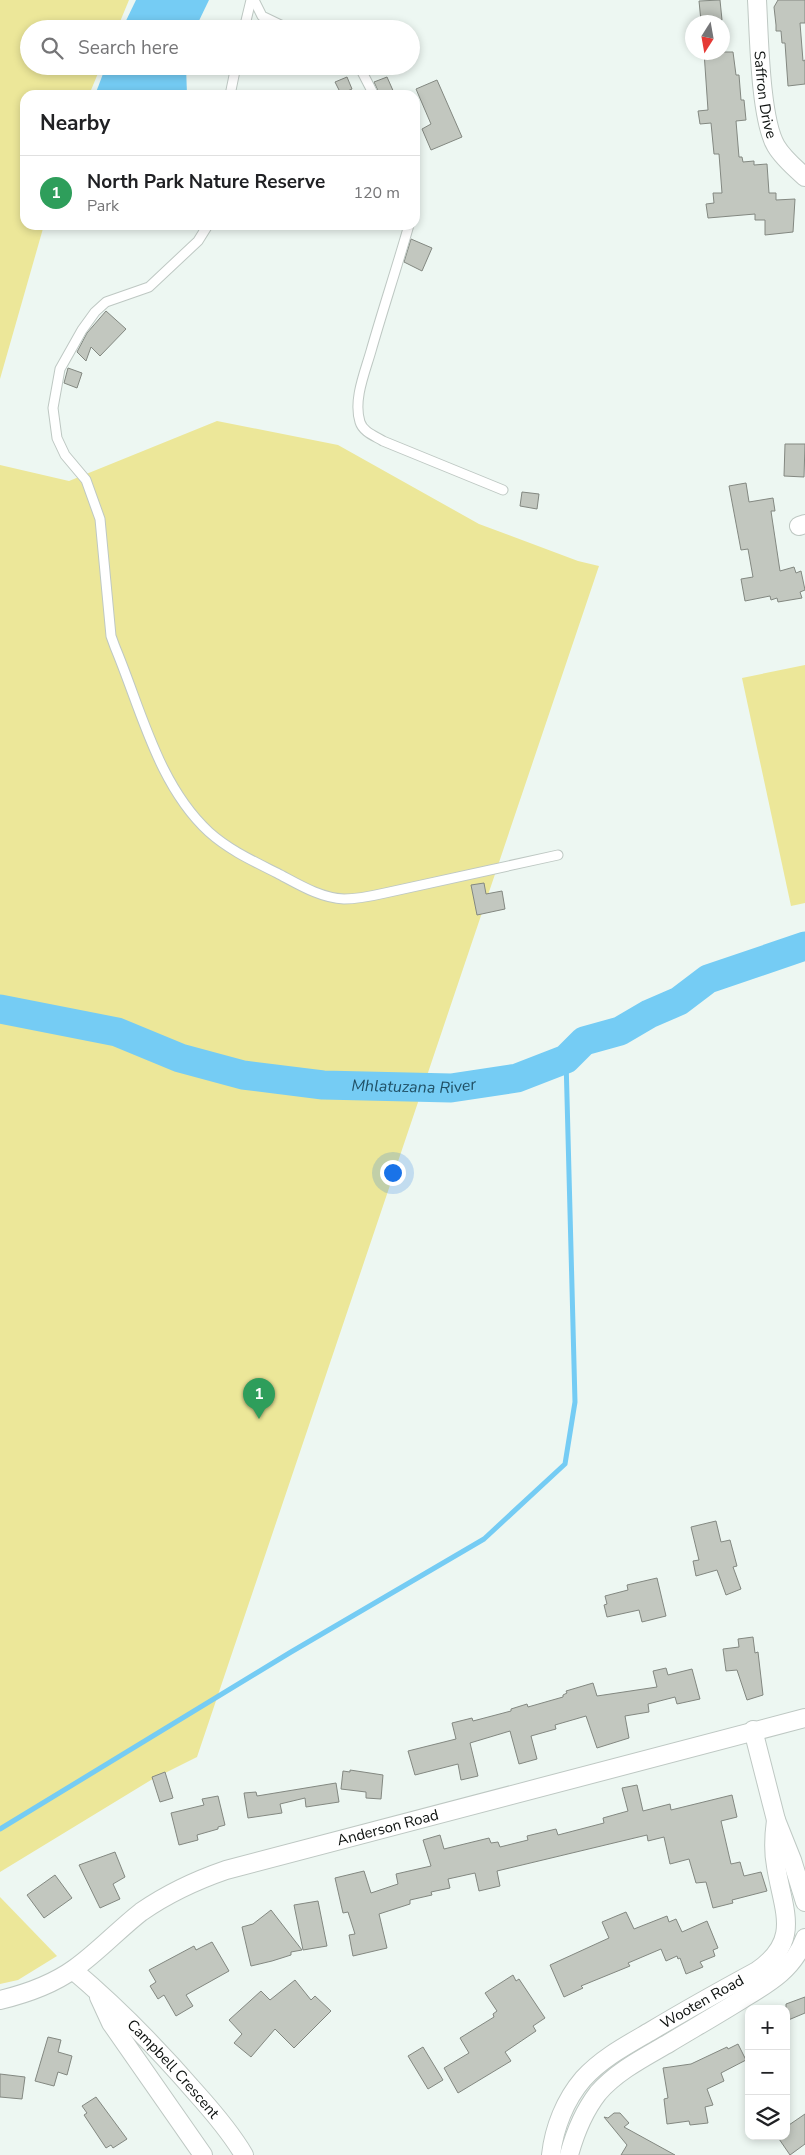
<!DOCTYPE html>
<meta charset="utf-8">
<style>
body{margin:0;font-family:"Nunito Sans",sans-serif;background:#f6f6f6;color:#202124}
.controls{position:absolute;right:15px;bottom:15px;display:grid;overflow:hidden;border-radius:10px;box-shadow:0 2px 8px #0003}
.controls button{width:45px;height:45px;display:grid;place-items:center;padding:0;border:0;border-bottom:1px solid #e0e0e0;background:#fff;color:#202124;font:25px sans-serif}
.compass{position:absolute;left:685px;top:15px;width:45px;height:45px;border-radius:50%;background:#fff;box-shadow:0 2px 8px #0003;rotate:191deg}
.you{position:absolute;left:392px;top:1172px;width:18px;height:18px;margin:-12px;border:4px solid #fff;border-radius:50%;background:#1a73e8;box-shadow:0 0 0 8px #1a73e833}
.badge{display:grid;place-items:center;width:32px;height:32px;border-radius:50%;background:#d93025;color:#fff;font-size:16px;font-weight:700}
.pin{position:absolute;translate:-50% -41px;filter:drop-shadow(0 1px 2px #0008)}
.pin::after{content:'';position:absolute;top:26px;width:18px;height:15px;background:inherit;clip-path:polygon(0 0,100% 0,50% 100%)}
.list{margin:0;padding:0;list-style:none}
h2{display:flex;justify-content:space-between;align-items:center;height:65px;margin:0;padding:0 20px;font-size:21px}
h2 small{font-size:16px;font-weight:400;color:#757577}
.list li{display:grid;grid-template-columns:32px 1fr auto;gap:15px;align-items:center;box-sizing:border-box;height:75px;padding:0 20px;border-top:1px solid #e0e0e0}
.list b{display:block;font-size:19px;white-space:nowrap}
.list p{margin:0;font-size:16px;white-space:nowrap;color:#757577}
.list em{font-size:16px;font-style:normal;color:#757577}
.icon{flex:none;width:28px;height:28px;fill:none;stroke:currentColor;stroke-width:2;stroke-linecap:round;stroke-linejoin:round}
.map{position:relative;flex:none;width:805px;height:2155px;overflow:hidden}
.search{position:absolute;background:#fff;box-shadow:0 2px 8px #0003;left:20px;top:20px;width:400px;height:55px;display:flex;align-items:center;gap:12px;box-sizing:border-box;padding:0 18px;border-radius:28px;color:#757577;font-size:19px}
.panel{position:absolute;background:#fff;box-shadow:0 2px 8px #0003;left:20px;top:90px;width:400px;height:140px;border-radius:15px}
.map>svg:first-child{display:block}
.green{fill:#ece799}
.water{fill:#75ccf4}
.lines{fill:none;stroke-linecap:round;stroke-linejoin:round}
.stream{stroke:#75ccf4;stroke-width:5}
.river{stroke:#75ccf4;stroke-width:29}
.building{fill:#c2c7bf;stroke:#838881}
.lane-casing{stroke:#bec8c3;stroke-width:11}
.street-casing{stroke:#bec8c3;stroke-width:20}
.lane{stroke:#fff;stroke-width:9}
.street{stroke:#fff;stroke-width:18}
.labels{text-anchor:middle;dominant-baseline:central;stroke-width:5;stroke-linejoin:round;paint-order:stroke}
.street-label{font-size:15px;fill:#0c100e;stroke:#fff}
.water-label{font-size:16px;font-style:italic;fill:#205065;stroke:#fff}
</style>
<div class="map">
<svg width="805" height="2155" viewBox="0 0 805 2155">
<rect width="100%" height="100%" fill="#edf7f2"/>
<!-- green -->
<g class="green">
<polygon points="0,0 129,0 117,29 29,29 29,66 101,66 89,95 25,95 25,225 44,225 0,379"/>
<polygon points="217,421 338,445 479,524 578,561 599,566 197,1757 151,1780 0,1872 0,465 69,481"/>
<polygon points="805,665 805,903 791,906 742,678"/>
<polygon points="0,1897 57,1956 18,1980 0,1984"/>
</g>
<!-- water -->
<g class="water">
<polygon points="136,0 209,0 195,29 122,29"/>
<polygon points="106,66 186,66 187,95 95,95"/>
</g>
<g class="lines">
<!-- stream -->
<polyline class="stream" points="0,1829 291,1652 484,1539 565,1464 575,1402 566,1059"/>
<!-- river -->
<path class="river" id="s1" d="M 0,1009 L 117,1032 L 180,1058 L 243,1075 L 323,1085 L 451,1088 L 517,1078 L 566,1059 L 584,1041 L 620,1031 L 649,1014 L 679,1001 L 708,979 L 805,946"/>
</g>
<!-- building -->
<g class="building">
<polygon points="720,0 722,20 701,21 699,1"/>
<polygon points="778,0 805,0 805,23 800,23 803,61 805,60 805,84 788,86 785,43 782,43 781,31 776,31 776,25 774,7"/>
<polygon points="704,52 733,52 736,75 739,75 741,100 744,100 746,120 736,121 739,157 742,157 743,162 754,161 754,165 767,164 769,193 776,193 776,200 795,199 793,232 765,235 765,220 755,220 755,214 708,218 706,204 714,203 713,193 722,193 719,154 714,154 711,123 700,124 698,111 708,110"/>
<polygon points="347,77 352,89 341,94 335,82"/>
<polygon points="387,77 395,95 380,95 374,82"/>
<polygon points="437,80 462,137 431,150 422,129 431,124 416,89"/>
<polygon points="411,239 432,248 422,271 404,262"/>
<polygon points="106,311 126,329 100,356 91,347 86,361 77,352 87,333"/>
<polygon points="68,368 82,373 77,388 64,383"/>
<polygon points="785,444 805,444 804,477 784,476"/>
<polygon points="746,483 749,502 773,498 775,511 771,511 772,518 780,571 794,567 796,573 801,571 805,590 800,592 802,598 778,602 777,598 771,600 770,596 745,601 741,579 753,577 748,549 741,550 729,486"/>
<polygon points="522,492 539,494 537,509 520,506"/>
<polygon points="484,883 486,894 502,891 505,909 477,915 471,885"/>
<polygon points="716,1521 721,1542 730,1540 737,1566 733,1567 741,1589 726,1595 717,1570 696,1576 693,1561 699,1560 691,1527"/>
<polygon points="657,1578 666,1616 642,1622 639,1610 607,1617 604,1605 607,1604 605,1596 628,1590 627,1585"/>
<polygon points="753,1637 755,1653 758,1652 763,1695 747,1700 737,1670 726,1671 723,1649 739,1647 738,1639"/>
<polygon points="666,1668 668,1675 692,1669 700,1699 677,1704 675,1697 648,1704 649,1712 625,1716 629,1738 597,1748 586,1716 555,1725 556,1729 531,1736 537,1759 519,1764 510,1731 470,1743 478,1776 461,1780 458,1764 415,1775 408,1751 456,1739 452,1723 472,1718 473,1721 511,1711 511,1709 527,1704 528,1707 563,1697 563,1695 567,1693 566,1691 593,1683 597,1696 657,1687 653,1671"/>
<polygon points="350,1770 383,1775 381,1799 366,1798 366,1792 341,1789 343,1771 350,1772"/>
<polygon points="165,1772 173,1798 160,1802 152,1777"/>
<polygon points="336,1783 339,1802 306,1807 305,1798 280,1804 282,1813 248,1818 244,1793 256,1792 257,1796"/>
<polygon points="637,1785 643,1811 670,1804 671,1810 732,1795 737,1817 721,1821 731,1864 740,1862 744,1876 761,1872 767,1891 732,1900 733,1903 713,1908 706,1882 696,1883 689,1859 670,1864 664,1837 648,1841 647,1835 497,1871 500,1886 479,1891 475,1873 448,1879 450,1888 431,1892 432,1895 410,1900 410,1904 379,1914 387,1948 353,1956 349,1935 355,1934 348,1912 343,1913 335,1878 364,1871 371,1893 398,1884 396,1874 431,1866 423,1840 440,1835 444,1849 489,1838 491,1843 498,1842 500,1847 528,1840 527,1836 556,1829 558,1835 604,1823 603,1818 628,1811 622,1788"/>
<polygon points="218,1796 225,1825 218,1827 218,1829 197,1835 198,1840 179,1845 171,1813 204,1805 202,1799"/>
<polygon points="115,1852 125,1877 113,1884 120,1899 100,1908 79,1865"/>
<polygon points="55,1875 72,1898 44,1918 27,1895"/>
<polygon points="318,1901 327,1946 303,1950 294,1905"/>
<polygon points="271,1910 302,1950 291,1952 291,1955 272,1961 251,1966 242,1927 253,1924"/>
<polygon points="626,1912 634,1929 667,1916 669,1922 676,1919 682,1932 707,1921 718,1948 713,1950 715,1956 700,1962 703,1967 686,1974 680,1958 678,1959 677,1956 666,1961 661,1949 628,1963 630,1966 581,1986 583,1988 564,1997 550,1965 609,1938 602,1922"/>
<polygon points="212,1942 229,1971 186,1995 193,2006 176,2016 164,1995 158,1999 150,1986 156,1982 149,1970 194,1946 196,1950"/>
<polygon points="513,1975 516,1981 519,1979 545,2018 533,2026 536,2031 505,2052 511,2061 458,2093 444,2068 469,2053 460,2038 494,2017 493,2014 497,2011 485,1993"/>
<polygon points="295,1980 311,2000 315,1996 331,2011 294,2048 275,2029 251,2057 234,2043 242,2034 229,2020 261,1991 270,2000"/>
<polygon points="805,1997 805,2013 786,2021 786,2004"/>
<polygon points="48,2037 61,2040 58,2052 72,2056 67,2075 58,2072 54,2086 35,2081"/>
<polygon points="738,2044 746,2060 721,2073 724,2081 707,2089 713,2105 705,2107 708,2123 690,2125 689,2121 667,2124 664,2099 668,2098 663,2068 691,2064 727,2047 728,2049"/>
<polygon points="423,2047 443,2080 428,2089 408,2056"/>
<polygon points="0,2074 25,2077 22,2099 0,2097"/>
<polygon points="96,2097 127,2139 113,2148 111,2145 106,2148 84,2115 87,2113 82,2106"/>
<polygon points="614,2113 620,2113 629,2123 624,2127 675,2155 621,2155 627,2145 604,2117 608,2118"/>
<polygon points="805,2114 805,2144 790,2155 777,2136 786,2136 786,2127"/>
</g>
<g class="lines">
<!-- lane casing -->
<g class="lane-casing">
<g id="lane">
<polyline points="254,0 262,16 289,29"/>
<polyline points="244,29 251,0"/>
<polyline points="359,66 374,95"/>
<polyline points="230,95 236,66"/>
<path d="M 208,225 L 198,241 L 149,287 L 106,302 L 95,312 L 82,330 L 60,369 L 53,408 L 57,438 L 65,455 L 86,480 L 100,519 L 111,636 L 115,647 C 141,709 158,785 209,832 C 229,850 253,861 277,873 C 298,884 320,898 344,899 C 358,899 372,896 385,893 L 558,855"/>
<path d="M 409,225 C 397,267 383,309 371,351 C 365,372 353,400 360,422 C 363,432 375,436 383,441 L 503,490"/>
</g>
</g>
<!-- street casing -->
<g class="street-casing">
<g id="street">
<path id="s2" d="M 757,0 C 759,34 760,119 776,146 C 783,158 795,168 805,177"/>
<polyline points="799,526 805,524"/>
<polyline points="753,1730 776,1820 792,1860 805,1902"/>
<path id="s3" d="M 73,1970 C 118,2008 159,2050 197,2094 C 214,2113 231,2133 244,2155"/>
<polyline points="99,1997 111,2023 203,2155"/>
<path id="s4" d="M 0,2000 C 25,1994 53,1984 74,1969 C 98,1952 118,1930 141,1912 C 167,1894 197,1880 226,1870 L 805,1718"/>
<path id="s5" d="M 551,2155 C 554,2128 565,2100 583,2079 C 602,2058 627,2045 651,2031 C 686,2010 722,1990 757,1971 C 802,1940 783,1911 776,1866 C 773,1851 774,1835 776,1820"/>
<path d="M 569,2155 C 575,2133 584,2111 598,2093 C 617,2071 645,2057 669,2043 C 694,2028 720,2013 744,1998 C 771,1982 794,1968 805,1938"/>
</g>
</g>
<!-- lane -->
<use href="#lane" class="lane"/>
<!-- street -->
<use href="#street" class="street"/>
</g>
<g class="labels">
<!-- street labels -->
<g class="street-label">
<text stroke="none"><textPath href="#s2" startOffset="95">Saffron Drive</textPath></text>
<text stroke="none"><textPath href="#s4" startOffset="431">Anderson Road</textPath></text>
<text stroke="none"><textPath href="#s5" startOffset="226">Wooten Road</textPath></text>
<text stroke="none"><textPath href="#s3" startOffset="141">Campbell Crescent</textPath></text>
</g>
<!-- water labels -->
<g class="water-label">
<text stroke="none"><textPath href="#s1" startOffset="424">Mhlatuzana River</textPath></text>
</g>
</g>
</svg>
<div class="controls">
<button>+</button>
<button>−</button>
<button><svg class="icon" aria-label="layers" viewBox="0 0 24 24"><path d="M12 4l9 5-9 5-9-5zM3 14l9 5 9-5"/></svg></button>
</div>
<svg class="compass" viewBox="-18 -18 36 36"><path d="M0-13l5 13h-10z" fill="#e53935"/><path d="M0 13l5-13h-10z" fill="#757577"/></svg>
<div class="you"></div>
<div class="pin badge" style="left:259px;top:1419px;background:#2e9e5b">1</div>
<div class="search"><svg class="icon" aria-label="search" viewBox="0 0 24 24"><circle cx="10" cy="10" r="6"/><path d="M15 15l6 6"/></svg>Search here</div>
<section class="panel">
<h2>Nearby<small></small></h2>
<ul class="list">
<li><span class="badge" style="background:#2e9e5b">1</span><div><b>North Park Nature Reserve</b><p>Park</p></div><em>120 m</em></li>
</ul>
</section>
</div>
